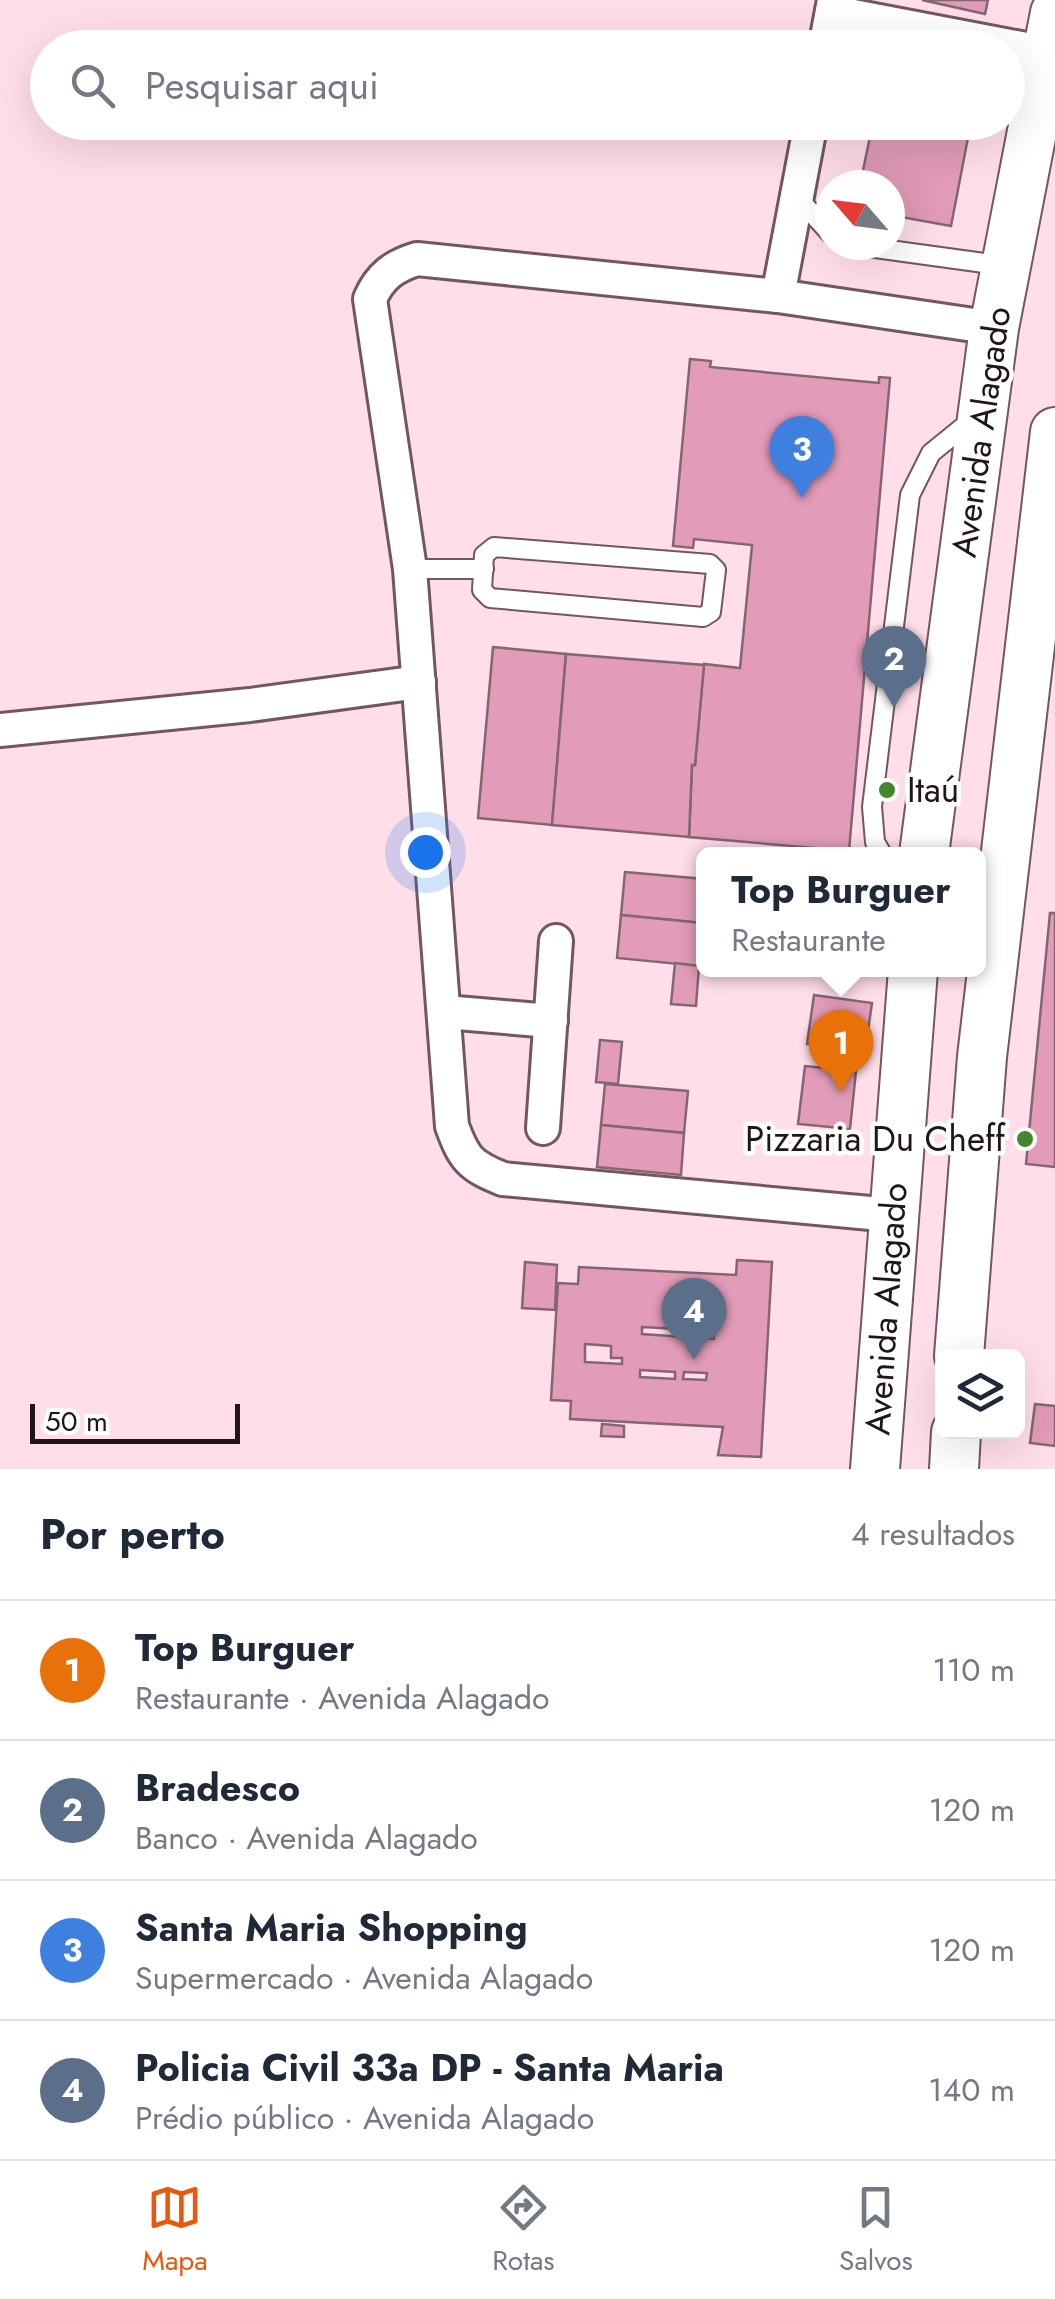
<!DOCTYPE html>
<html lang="pt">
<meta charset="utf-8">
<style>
body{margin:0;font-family:Jost,sans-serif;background:#f2f2f3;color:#1f2937}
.controls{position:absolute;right:30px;bottom:30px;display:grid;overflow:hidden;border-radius:15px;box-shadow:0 10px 40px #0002}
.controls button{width:90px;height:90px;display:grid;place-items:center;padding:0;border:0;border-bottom:2px solid #e0e1e3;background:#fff;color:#1f2937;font:50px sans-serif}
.compass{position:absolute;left:815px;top:170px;width:90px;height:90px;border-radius:50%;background:#fff;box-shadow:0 10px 40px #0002;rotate:298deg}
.scale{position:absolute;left:30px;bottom:25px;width:210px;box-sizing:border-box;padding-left:10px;border:5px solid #201519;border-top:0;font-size:28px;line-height:35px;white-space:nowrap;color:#201519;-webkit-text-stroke:8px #fff;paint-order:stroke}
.you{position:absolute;left:425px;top:852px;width:35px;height:35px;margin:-25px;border:8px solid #fff;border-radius:50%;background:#1a73e8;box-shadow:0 0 0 15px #1a73e833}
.badge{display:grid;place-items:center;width:65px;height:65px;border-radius:50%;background:#ea580c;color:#fff;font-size:32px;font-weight:700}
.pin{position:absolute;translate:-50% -82px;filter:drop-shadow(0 2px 5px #0008)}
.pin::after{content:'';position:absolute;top:52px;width:35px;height:30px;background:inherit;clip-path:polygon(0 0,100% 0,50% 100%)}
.popup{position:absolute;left:696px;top:847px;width:290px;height:130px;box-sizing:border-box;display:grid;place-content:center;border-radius:15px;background:#fff;filter:drop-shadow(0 2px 8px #0005);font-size:32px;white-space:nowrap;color:#747a83}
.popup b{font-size:38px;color:#1f2937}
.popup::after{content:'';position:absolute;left:50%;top:100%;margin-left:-20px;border:20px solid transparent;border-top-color:#fff}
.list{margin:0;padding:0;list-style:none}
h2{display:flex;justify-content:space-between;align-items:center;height:130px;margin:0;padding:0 40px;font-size:42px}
h2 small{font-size:32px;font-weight:400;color:#747a83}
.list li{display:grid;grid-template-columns:65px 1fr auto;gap:30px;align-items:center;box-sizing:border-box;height:140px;padding:0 40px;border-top:2px solid #e0e1e3}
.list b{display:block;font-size:38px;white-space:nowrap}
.list p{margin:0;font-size:32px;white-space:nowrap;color:#747a83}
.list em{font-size:32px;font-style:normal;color:#747a83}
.icon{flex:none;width:55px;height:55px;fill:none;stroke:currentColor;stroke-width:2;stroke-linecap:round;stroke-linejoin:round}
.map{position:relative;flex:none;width:1055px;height:1469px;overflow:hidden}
.search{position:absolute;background:#fff;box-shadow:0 10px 40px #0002;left:30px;right:30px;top:30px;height:110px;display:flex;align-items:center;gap:25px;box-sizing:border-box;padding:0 35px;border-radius:55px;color:#747a83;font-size:38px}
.sheet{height:690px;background:#fff}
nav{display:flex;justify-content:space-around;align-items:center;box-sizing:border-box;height:140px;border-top:2px solid #e0e1e3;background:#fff;font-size:28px;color:#747a83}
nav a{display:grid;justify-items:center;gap:5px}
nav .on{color:#ea580c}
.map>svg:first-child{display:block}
.building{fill:#e29bb8;stroke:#846672;stroke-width:2.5;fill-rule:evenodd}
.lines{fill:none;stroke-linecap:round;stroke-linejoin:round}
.lane-casing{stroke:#725661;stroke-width:22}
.street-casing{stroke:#725661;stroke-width:38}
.secondary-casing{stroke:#725661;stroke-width:52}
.lane{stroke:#fff;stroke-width:18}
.street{stroke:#fff;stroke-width:32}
.secondary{stroke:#fff;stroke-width:48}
.poi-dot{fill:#43872a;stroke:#fff;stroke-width:4}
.labels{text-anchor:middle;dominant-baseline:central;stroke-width:9;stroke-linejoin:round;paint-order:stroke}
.street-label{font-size:35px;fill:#201519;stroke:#fff}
.poi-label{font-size:35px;fill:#201519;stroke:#fff;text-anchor:start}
</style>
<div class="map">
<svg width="1055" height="1469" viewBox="0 0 1055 1469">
<rect width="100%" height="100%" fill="#ffdde9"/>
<!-- building -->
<g class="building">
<polygon points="922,0 988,0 985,14"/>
<polygon points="873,122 971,122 951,226 890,215 890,185 860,185"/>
<polygon points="690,359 711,361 710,367 879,383 879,377 890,378 849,851 689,837 692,765 695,765 704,664 740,668 752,545 694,539 693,548 673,546"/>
<polygon points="493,647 566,654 552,825 478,818"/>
<polygon points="566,654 704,665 695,765 692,765 689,837 552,825"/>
<polygon points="625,872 704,879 703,923 621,915"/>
<polygon points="1050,913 1055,913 1055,1167 1026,1164"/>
<polygon points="621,915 703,923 699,966 617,958"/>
<polygon points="675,963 699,966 696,1006 671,1004"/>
<polygon points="814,995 872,1003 865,1052 807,1044"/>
<polygon points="600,1040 622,1042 618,1084 596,1082"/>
<polygon points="805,1066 856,1071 850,1129 798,1124"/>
<polygon points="605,1084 688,1091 684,1133 601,1125"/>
<polygon points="601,1125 684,1133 681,1175 597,1167"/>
<path d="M 737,1260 L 772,1262 L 761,1457 L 718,1455 L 723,1427 L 570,1419 L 571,1401 L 551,1400 L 558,1283 L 578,1284 L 579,1267 L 736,1275 ZM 642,1327 L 714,1331 L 714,1339 L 642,1334 ZM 585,1344 L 611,1346 L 611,1358 L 622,1358 L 622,1364 L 585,1362 ZM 640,1370 L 675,1372 L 675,1379 L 640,1377 ZM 684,1372 L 707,1373 L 706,1380 L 683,1379 Z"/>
<polygon points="525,1262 557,1265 555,1310 522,1308"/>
<polygon points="1035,1404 1055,1406 1055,1446 1030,1443"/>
<polygon points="602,1424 624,1426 624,1437 601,1436"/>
</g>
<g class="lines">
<!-- lane casing -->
<g class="lane-casing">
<g id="lane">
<polyline points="797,197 830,233"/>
<polyline points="853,245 1006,266"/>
<polygon points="494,547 710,564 716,570 711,612 703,617 490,598 482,590 484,555"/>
<polyline points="410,569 484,569"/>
<polyline points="882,854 875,842 872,807 910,495 931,453 973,419"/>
</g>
</g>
<!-- street casing -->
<g class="street-casing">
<g id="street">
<polyline points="832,12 1047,53"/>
<polyline points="825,48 834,0"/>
<path d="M 811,122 L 778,296 L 417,259 C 394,266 380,276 370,299 L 410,569 L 452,1126 C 464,1159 470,1166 503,1179 L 892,1215"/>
<polyline points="778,296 994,328"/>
<polyline points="0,730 250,705 419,682"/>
<polyline points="445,1012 551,1021"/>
<polyline points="543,1128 556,941"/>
</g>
</g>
<!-- secondary casing -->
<g class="secondary-casing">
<g id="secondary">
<polyline points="924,854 994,328 1055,13"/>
<polyline points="959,1356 982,1057 1055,432"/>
<polyline points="875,1469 913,970"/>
<polyline points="954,1469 956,1432"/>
</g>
</g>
<!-- lane -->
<use href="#lane" class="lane"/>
<!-- street -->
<use href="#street" class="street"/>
<!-- secondary -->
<use href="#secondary" class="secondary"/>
</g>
<!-- markers -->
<g class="poi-dot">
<circle cx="887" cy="790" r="10"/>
<circle cx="1025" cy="1139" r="10"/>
</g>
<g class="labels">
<!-- street labels -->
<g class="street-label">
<text transform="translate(981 432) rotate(-82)">Avenida Alagado</text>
<text transform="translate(886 1309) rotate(-86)">Avenida Alagado</text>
</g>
<!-- poi labels -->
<g class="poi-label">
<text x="907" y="790">Itaú</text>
<text x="1005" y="1139" text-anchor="end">Pizzaria Du Cheff</text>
</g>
</g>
</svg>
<div class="controls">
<button><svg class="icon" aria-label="layers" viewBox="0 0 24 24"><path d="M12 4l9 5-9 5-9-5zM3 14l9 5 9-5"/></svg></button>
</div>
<svg class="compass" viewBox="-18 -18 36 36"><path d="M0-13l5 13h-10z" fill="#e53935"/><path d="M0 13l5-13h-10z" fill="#747a83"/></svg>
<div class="scale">50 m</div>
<div class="you"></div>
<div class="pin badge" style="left:841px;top:1092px;background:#e8710a">1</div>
<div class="popup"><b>Top Burguer</b>Restaurante</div>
<div class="pin badge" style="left:894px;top:708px;background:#5c6f8a">2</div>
<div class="pin badge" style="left:802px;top:498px;background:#3f7fe0">3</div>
<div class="pin badge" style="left:694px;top:1360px;background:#5c6f8a">4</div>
<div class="search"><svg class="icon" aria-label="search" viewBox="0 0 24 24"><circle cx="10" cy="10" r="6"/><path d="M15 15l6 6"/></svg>Pesquisar aqui</div>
</div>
<section class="sheet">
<h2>Por perto<small>4 resultados</small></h2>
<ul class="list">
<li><span class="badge" style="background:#e8710a">1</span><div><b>Top Burguer</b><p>Restaurante · Avenida Alagado</p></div><em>110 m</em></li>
<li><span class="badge" style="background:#5c6f8a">2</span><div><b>Bradesco</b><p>Banco · Avenida Alagado</p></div><em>120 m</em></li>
<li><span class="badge" style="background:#3f7fe0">3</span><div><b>Santa Maria Shopping</b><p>Supermercado · Avenida Alagado</p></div><em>120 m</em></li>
<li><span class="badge" style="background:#5c6f8a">4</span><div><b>Policia Civil 33a DP - Santa Maria</b><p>Prédio público · Avenida Alagado</p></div><em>140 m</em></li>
</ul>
</section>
<nav>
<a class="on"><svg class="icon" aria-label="map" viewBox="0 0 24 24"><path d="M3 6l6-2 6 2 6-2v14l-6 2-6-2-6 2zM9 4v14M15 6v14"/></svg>Mapa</a>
<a><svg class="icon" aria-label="directions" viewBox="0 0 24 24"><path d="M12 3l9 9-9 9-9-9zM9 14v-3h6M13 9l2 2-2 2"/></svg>Rotas</a>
<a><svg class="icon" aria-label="saved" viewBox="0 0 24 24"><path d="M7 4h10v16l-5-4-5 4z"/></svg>Salvos</a>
</nav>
